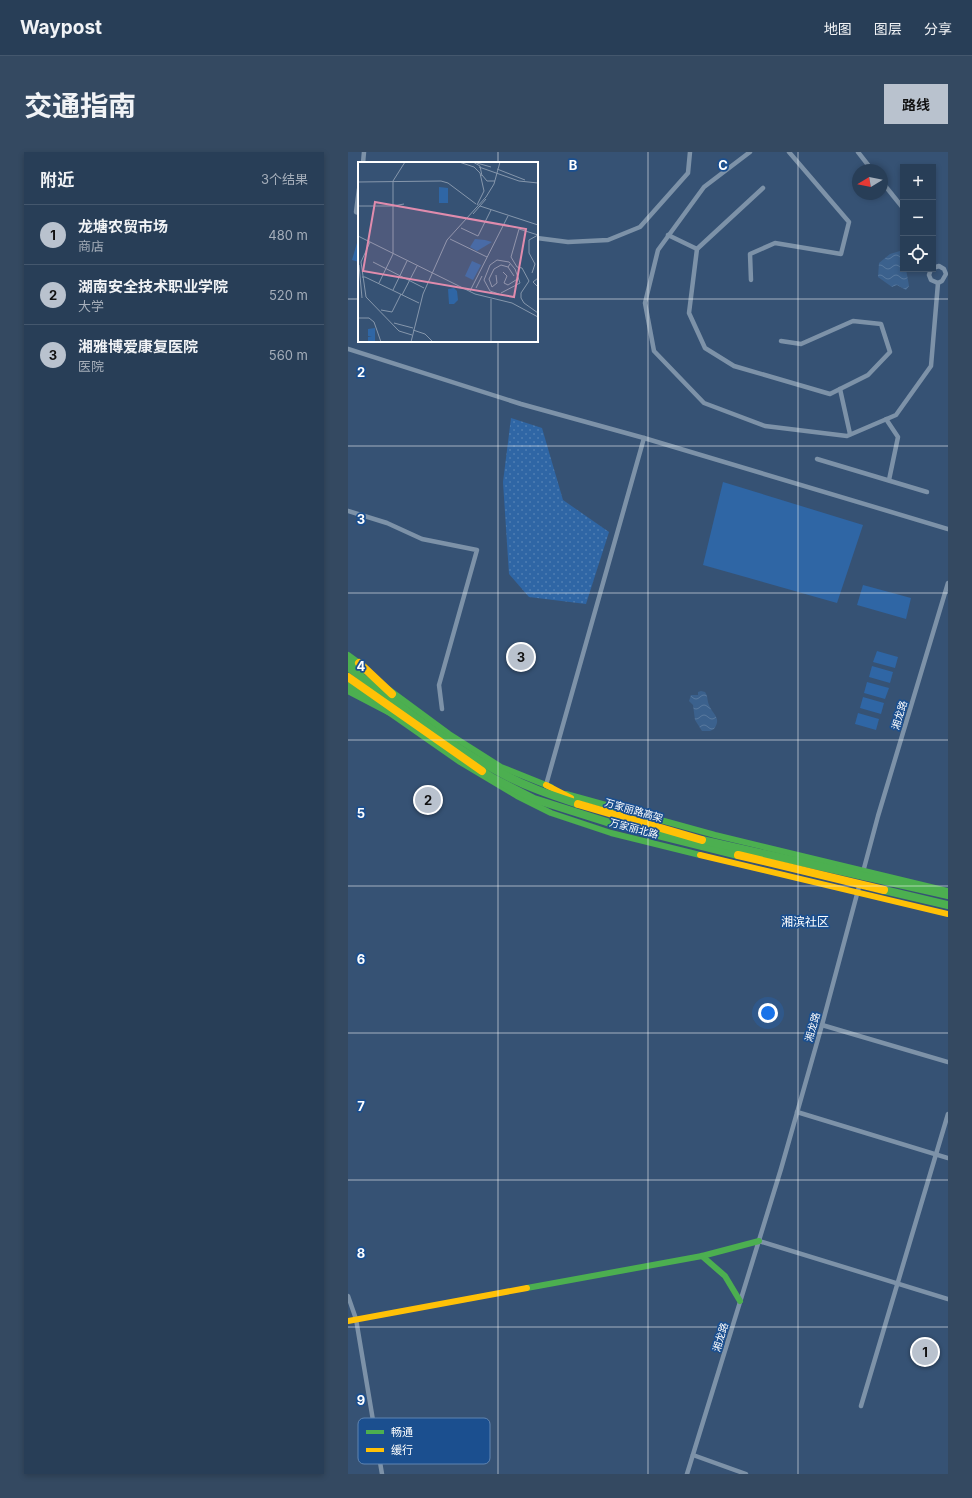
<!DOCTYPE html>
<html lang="zh">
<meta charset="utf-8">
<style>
body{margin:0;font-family:Inter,"Noto Sans SC",sans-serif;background:#344961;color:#f1f3f6}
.controls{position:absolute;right:12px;top:12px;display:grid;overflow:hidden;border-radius:0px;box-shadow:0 2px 6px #0003}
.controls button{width:36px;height:36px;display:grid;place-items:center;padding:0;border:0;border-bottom:1px solid #44576d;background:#283e57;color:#f1f3f6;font:20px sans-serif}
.compass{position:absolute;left:504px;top:12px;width:36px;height:36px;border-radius:50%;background:#283e57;box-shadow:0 2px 6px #0003;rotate:260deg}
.you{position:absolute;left:420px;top:861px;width:14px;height:14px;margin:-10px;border:3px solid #fff;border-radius:50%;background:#1a73e8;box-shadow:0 0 0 6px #1a73e833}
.badge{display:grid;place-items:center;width:26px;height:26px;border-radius:50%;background:#b9c2ce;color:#111;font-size:13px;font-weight:700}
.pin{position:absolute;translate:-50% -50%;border:2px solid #fff;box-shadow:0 1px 4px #0006}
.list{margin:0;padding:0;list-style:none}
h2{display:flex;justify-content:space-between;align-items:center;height:52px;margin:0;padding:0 16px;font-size:17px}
h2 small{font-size:13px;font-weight:400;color:#a5aeba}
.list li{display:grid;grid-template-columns:26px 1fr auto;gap:12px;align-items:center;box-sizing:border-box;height:60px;padding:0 16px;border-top:1px solid #44576d}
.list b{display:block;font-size:15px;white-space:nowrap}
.list p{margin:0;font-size:13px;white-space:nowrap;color:#a5aeba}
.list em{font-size:13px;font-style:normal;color:#a5aeba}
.icon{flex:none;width:22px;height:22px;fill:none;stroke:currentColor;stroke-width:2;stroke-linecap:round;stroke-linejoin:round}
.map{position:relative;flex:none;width:600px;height:1322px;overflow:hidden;border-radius:0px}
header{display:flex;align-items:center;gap:24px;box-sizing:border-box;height:56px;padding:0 20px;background:#283e57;border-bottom:1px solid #44576d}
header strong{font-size:19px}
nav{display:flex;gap:22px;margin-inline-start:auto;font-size:14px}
.intro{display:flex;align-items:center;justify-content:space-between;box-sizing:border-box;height:96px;padding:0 24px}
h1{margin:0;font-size:28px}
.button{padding:10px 18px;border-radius:0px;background:#b9c2ce;color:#111;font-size:14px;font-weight:700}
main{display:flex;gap:24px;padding:0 24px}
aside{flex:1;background:#283e57;border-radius:0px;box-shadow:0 2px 6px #0003}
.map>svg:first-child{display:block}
.grass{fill:url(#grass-dots)}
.pitch{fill:#2f66a5}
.water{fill:url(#water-waves)}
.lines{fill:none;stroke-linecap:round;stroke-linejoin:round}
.street{stroke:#7d92a8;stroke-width:4.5}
.fast{stroke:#4caf50;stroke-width:6}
.slow{stroke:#ffc107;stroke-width:6}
.fast-bridge{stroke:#4caf50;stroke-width:8}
.slow-bridge{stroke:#ffc107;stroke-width:8}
.grid{fill:none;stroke:#fff;stroke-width:1;stroke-opacity:0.55}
.labels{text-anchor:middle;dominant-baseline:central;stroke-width:3.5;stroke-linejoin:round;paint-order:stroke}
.street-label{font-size:10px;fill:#fff;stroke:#1b4f8f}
.quarter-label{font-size:12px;fill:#fff;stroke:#1b4f8f}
.inset-road{fill:none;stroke:#8697ac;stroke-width:1}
.view{fill:#e08cad;fill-opacity:0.15;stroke:#e08cad;stroke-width:2}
.inset-edge{fill:none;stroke:#fff;stroke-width:2}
.key{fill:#1b4f8f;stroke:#5f84b1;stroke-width:1}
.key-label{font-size:11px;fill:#fff}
.grid-label{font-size:13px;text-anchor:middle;font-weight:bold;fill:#fff;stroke:#1b4f8f;stroke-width:3.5;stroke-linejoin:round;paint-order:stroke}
</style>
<header>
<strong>Waypost</strong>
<nav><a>地图</a><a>图层</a><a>分享</a></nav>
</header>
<div class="intro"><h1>交通指南</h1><a class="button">路线</a></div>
<main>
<aside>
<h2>附近<small>3个结果</small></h2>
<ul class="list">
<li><span class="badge">1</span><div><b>龙塘农贸市场</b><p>商店</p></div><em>480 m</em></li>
<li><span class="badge">2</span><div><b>湖南安全技术职业学院</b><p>大学</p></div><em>520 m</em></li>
<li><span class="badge">3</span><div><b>湘雅博爱康复医院</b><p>医院</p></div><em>560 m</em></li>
</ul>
</aside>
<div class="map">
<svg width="600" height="1322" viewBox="0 0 600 1322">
<defs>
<pattern id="grass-dots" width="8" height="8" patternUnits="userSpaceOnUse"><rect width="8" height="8" fill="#2f66a5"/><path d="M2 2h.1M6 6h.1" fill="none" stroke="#4e7db2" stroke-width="1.8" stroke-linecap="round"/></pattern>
<pattern id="water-waves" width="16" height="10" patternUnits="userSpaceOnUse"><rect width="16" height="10" fill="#3b618d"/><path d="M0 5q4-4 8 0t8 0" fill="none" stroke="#58799e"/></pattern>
</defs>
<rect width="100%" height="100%" fill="#365274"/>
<!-- grass -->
<polygon class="grass" points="163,266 194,276 215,348 261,380 238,452 181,445 161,422 155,330"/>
<!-- pitch -->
<g class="pitch">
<polygon points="11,84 11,110 4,108"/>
<polygon points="375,330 515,373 489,451 355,413"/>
<polygon points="515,433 563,446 558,467 509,453"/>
<polygon points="529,499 550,505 547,516 525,510"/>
<polygon points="524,514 545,520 542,531 521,525"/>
<polygon points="519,530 541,536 537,547 516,541"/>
<polygon points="515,545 536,551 533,562 512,556"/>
<polygon points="510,561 531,567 528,578 507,572"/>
</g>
<!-- water -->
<g class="water">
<polygon points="552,99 555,101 555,117 558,117 561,134 558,138 549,133 544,135 530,125 531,111 542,102"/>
<path d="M 353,539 L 357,540 C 360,544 359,548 361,553 C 365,563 374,566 366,577 L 362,579 L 354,579 L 347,568 L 345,553 L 341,549 L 343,543 L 350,543 L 350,540 Z"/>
</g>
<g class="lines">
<!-- street -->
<g class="street">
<polyline points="402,0 356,35 310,98 297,151 306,199 356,251 417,274 499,284 548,263 583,214 590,131"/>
<polyline points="510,0 524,18"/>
<polyline points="15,11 16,0"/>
<polyline points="534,30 555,56"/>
<polyline points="11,37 8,60 11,61"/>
<polyline points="320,83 349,97 415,36"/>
<polyline points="189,86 220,90 260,88 292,75 340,21 342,0"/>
<polyline points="349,97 341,161 357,196 386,214 482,242 520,223 542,200 533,172 505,169 453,192 433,189"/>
<polyline points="583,117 581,123 583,128 590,131 594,129 598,122 596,117 591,114 585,116"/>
<polyline points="403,128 402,102 427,91 493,102 501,70 441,0"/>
<polyline points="0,197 173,252 296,286 600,377"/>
<polyline points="492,237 502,282"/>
<polyline points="538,267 550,285 541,328"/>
<polyline points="469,307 579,340"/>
<polyline points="0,359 39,371 74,387 129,398 91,533 94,557"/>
<polyline points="198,633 296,286"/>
<polyline points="515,720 530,664 600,431"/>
<polyline points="474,873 600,910"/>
<polyline points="449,960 600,1006"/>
<polyline points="411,1089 600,1147"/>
<polyline points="0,1144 8,1167 34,1322"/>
<polyline points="513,1254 600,962"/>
<polyline points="345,1303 398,1322"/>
<polyline points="339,1322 433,1017 474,873 512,731"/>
</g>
<!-- fast -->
<g class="fast">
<polyline points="0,503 11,511"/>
<polyline points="0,508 15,519"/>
<polyline points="0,531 19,545"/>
<polyline points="40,537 101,582 153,615 203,635"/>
<polyline points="39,559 112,610 169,644 203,661 263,681 352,703"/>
<polyline points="218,642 367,683 600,739"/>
<polyline points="354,1104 377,1124 392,1149"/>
<polyline points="179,1136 354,1104 411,1089"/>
</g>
<!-- slow -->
<g class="slow">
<polyline points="198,633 223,646"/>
<polyline points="352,703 600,762"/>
<polyline points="0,1169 179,1136"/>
</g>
<!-- fast-bridge -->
<g class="fast-bridge">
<path d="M 0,515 C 49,551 97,591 151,620 C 176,634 203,643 230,652"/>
<polyline points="0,538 44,561"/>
<polyline points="134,619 145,626 186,647 262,671 390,703"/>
<polyline points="354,688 600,743"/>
<polyline points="536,738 600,753"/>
</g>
<!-- slow-bridge -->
<g class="slow-bridge">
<polyline points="11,511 44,542"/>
<polyline points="0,525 134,619"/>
<polyline points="230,652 354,688"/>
<polyline points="390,703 536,738"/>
</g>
</g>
<!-- grid -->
<path class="grid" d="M 150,0 L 150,11M 300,0 L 300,1322M 450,0 L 450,1322M 0,147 L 11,147M 189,147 L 600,147M 150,189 L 150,1322M 0,294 L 600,294M 0,441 L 600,441M 0,588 L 600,588M 0,734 L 600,734M 0,881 L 600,881M 0,1028 L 600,1028M 0,1175 L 600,1175"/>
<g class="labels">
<!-- street labels -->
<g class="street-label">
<text transform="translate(551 563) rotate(-73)">湘龙路</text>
<text transform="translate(286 658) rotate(16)">万家丽路高架</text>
<text transform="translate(286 676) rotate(15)">万家丽北路</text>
<text transform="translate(464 875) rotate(-74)">湘龙路</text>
<text transform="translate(372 1185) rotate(-73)">湘龙路</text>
</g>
<!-- quarter labels -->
<g class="quarter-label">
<text x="457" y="769">湘滨社区</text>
</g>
</g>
<!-- overview -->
<g transform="translate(10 10)">
<rect width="180" height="180" fill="#365274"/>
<path d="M 117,77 L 127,78 L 134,80 L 119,89 L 112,85 Z" fill="#2f66a5"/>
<path d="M 81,25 L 90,26 L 90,41 L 81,41 ZM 114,99 L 123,103 L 115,118 L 107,114 ZM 96,126 L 99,129 L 100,138 L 96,142 L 91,142 L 90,127 ZM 17,166 L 17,180 L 10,180 L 10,175 L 14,174 L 10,174 L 10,167 Z" fill="#2f66a5"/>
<path class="inset-road" d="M 101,0 L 116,5 L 122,11 L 126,29 L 119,43M 115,0 L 122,4 L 124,14M 119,1 L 133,5M 121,5 L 161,19 L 180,21M 139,7 L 167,18M 124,13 L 129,19 L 137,19M 0,20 L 83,19 L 90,21 L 118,42M 0,44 L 35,44 L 46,42M 122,44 L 180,63M 115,52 L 128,37M 103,66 L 120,74 L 133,48M 180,73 L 161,67 L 153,95 L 159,105 L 164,106 L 171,119 L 163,131 L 163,136 L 166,141 L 180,151M 0,74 L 117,132 L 154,141 L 180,155M 92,77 L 129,95M 12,80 L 3,100 L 8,135 L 41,169 L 54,173M 15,100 L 66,126M 152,102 L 150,105 L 156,114M 1,103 L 4,136M 145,110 L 149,114 L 146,121 L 150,123 L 161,116M 174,111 L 177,102 L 171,91 L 171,78 L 180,73M 138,113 L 139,121 L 134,125 L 131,117 L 136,107 L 143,103 L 150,105M 4,115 L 7,115 L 61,141M 180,116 L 175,120 L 180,125M 21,121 L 35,92 L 35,19 L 47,0M 118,126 L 124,114M 35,128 L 49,99M 112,129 L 150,54M 141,132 L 132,129 L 126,118 L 132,103 L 139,98 L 151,100 L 157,107 L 162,121 L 143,131M 44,133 L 59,104M 23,148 L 34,150 L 43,132M 0,156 L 11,156 L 16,160 L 23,180M 36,161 L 55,166M 55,168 L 67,172 L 75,180M 53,180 L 65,132 L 89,78 L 128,35 L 136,22 L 142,0M 133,180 L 133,137"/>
<path class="view" d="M 17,40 L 168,67 L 156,135 L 5,109 Z"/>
<rect width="180" height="180" class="inset-edge"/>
</g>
<!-- legend -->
<rect x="10" y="1266" width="132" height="46" rx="6" class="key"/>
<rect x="18" y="1278" width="18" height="4" fill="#4caf50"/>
<rect x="18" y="1296" width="18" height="4" fill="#ffc107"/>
<g class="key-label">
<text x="43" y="1284">畅通</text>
<text x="43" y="1302">缓行</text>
</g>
<g class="grid-label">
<text x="225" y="18">B</text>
<text x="375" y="18">C</text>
<text x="13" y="225">2</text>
<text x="13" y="372">3</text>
<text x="13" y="519">4</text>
<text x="13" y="666">5</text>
<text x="13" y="812">6</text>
<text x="13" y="959">7</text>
<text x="13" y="1106">8</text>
<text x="13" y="1253">9</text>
</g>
</svg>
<div class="controls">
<button>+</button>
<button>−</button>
<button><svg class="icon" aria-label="locate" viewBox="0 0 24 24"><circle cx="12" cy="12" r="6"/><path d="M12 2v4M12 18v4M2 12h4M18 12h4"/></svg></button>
</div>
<svg class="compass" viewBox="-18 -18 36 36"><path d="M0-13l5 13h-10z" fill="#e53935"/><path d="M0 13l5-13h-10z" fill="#a5aeba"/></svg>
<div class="you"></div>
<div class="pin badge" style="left:577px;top:1200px">1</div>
<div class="pin badge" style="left:80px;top:648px">2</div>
<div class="pin badge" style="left:173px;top:505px">3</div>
</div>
</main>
